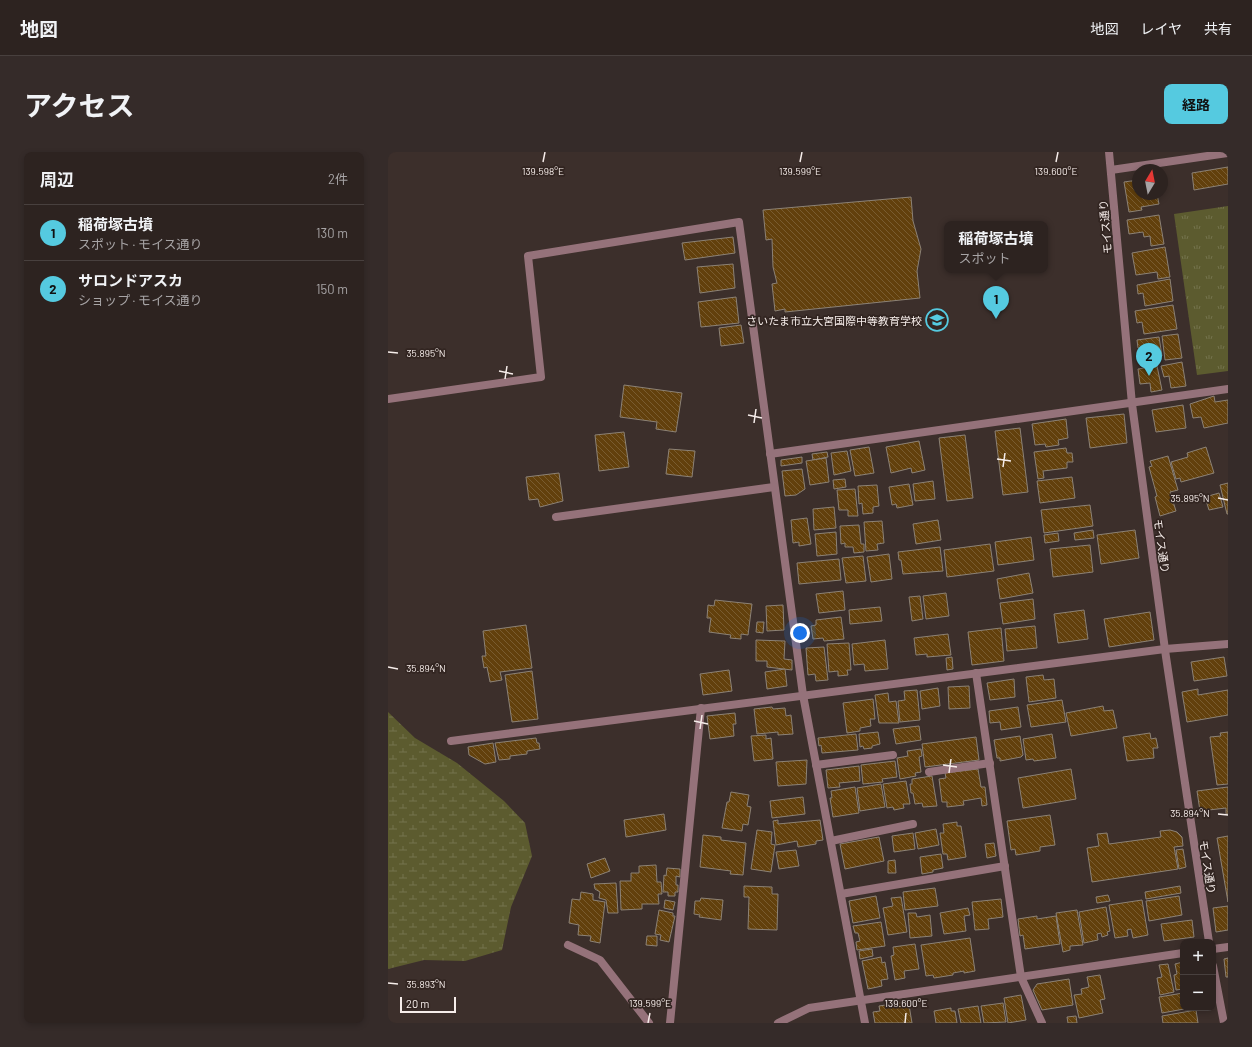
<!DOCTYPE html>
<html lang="ja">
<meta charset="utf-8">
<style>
body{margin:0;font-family:Barlow,"Noto Sans JP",sans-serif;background:#352b29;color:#f1f3f6}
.controls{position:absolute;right:12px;bottom:12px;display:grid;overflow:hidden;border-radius:8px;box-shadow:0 2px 6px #0003}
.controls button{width:36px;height:36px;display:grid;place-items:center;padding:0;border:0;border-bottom:1px solid #48403e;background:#2d2320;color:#f1f3f6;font:20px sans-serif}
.compass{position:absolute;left:744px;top:12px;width:36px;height:36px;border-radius:50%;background:#2d2320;box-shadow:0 2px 6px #0003;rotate:10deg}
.scale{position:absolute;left:12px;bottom:10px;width:56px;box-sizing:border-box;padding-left:4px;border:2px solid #f6edea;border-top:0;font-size:11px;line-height:14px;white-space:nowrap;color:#f6edea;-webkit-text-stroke:3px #322521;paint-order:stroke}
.you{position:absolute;left:412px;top:481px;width:14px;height:14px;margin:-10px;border:3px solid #fff;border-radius:50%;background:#1a73e8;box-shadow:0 0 0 6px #1a73e833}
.badge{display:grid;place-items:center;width:26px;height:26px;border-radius:50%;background:#55cae0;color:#111;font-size:13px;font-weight:700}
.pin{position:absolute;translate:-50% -33px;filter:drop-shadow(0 1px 2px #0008)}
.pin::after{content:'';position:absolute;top:21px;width:14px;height:12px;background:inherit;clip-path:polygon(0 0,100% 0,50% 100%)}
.popup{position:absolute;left:556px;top:69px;width:104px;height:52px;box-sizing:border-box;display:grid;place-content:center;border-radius:8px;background:#2d2320;filter:drop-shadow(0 1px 3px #0005);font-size:13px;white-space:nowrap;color:#a7a4a5}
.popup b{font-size:15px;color:#f1f3f6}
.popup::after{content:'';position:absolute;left:50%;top:100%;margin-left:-8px;border:8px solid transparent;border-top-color:#2d2320}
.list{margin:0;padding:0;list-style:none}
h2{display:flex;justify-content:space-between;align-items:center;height:52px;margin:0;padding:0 16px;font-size:17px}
h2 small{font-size:13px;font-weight:400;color:#a7a4a5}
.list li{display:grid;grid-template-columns:26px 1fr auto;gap:12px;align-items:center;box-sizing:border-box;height:56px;padding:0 16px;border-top:1px solid #48403e}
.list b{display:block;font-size:15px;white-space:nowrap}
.list p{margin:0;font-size:13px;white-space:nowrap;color:#a7a4a5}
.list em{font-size:13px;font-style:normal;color:#a7a4a5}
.map{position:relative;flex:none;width:840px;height:871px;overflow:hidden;border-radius:8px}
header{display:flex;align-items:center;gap:24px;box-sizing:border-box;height:56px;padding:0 20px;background:#2d2320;border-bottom:1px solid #48403e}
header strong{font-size:19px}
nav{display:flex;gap:22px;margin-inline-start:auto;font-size:14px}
.intro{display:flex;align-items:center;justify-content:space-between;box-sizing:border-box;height:96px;padding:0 24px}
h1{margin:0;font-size:28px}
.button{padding:10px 18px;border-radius:8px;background:#55cae0;color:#111;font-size:14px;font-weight:700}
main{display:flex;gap:24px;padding:0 24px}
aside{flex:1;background:#2d2320;border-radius:8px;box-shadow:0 2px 6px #0003}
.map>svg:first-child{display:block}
.grass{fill:url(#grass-tufts)}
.wetland{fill:url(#wetland-marsh)}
.building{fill:url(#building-back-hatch);stroke:#8c8276}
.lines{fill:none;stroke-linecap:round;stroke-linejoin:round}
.service{stroke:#95727a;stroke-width:8}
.minor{stroke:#95727a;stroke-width:8}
.ticks{fill:none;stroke:#f6edea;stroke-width:1.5}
.labels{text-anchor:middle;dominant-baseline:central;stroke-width:3.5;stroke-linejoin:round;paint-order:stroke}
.street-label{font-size:11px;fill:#f6edea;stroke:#322521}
.poi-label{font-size:11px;fill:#f6edea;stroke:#322521;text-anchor:end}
.ticks-label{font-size:10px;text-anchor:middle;fill:#f6edea;stroke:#322521;stroke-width:3.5;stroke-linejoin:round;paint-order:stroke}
</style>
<header>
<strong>地図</strong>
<nav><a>地図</a><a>レイヤ</a><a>共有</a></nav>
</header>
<div class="intro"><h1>アクセス</h1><a class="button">経路</a></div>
<main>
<aside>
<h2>周辺<small>2件</small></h2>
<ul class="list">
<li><span class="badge">1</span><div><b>稲荷塚古墳</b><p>スポット · モイス通り</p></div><em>130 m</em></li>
<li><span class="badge">2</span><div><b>サロンドアスカ</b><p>ショップ · モイス通り</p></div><em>150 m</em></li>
</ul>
</aside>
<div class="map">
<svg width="840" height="871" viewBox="0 0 840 871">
<defs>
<pattern id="grass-tufts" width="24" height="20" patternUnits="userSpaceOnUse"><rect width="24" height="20" fill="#5c5b2f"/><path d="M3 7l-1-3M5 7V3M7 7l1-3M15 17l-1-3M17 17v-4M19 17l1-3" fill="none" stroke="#74734d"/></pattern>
<pattern id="wetland-marsh" width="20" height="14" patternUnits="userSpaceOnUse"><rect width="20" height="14" fill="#5c5b2f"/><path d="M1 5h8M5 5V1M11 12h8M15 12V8" fill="none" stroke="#74734d"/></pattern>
<pattern id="building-back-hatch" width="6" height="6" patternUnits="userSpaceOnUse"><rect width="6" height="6" fill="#62400c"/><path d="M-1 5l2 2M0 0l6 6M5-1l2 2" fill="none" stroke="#795c30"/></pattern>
</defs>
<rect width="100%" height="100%" fill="#3c2f2b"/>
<!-- grass -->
<polygon class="grass" points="840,54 840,219 809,223 786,62"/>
<!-- wetland -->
<polygon class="wetland" points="0,560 27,586 69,611 116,649 137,671 144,704 123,755 114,798 77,809 36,808 0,817"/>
<!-- building -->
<g class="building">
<polygon points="840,15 840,32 806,38 804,21"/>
<polygon points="750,28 750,42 769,42 771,52 753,55 754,58 741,60 736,30"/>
<polygon points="523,45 525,69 533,97 529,119 532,146 397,160 397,157 387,159 384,132 389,131 385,115 384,87 378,88 375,58"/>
<polygon points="771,63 776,92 763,94 762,84 756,85 755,80 741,82 739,68"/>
<polygon points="345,85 347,101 297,108 294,91"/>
<polygon points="777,95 782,125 770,127 769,120 748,123 744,101"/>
<polygon points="345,112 347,136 312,141 309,115"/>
<polygon points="782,127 785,149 757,154 755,141 750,142 749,133"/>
<polygon points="348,145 351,171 313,175 310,150"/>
<polygon points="785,153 789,177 756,182 754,170 749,171 747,159"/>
<polygon points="353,173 356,191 333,194 331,176"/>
<polygon points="790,182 794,206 777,208 774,184"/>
<polygon points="771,185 774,204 762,206 761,202 754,203 753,196 750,196 749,188"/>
<polygon points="794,210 798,234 783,236 781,224 776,225 773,214"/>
<polygon points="769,214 774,238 763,240 762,231 752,232 750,217"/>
<polygon points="236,233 294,241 288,280 268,277 269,270 232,265"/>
<polygon points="826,244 827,250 840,248 840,271 816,276 813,265 805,266 802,252"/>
<polygon points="795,253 798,276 768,280 764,258"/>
<polygon points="736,262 739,291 702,296 698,266"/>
<polygon points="678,267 680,286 670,288 671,293 658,295 657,292 647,293 644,272"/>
<polygon points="632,276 640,340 615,343 607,279"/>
<polygon points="236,280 241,315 211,319 207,283"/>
<polygon points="577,283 585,346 559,349 551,286"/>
<polygon points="531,289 537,318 524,321 523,316 503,321 498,295"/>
<polygon points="481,295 486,321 467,324 462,298"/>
<polygon points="818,295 826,321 793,330 792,326 788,327 783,310 800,305 799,301"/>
<polygon points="678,296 679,301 684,301 685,310 679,310 679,316 655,319 656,326 650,327 646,300"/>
<polygon points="281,297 307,299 304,325 278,322"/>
<polygon points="459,299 463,319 446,323 443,301"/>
<polygon points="439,300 440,305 425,308 424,302"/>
<polygon points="780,304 790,338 782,340 788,359 772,364 767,345 769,344 761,315 764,314 762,309"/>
<polygon points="414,305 414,311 393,314 393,308"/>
<polygon points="438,306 441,330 422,333 418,309"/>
<polygon points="414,317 417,337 408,343 397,344 394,319"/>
<polygon points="171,321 175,349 152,355 150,347 141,348 138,325"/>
<polygon points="684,325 687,346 652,351 649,329"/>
<polygon points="457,327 458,335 446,337 445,328"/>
<polygon points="545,329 547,347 527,349 525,332"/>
<polygon points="840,331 840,362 839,362 832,333"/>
<polygon points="521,332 525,353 509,356 508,352 504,353 501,335"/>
<polygon points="489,333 491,354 485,355 485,361 475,362 474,351 471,352 470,334"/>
<polygon points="467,337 470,364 460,364 460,358 451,358 449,338"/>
<polygon points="831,341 835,355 821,358 817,345"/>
<polygon points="702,353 705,374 656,381 653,358"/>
<polygon points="446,355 448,376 426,378 425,357"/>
<polygon points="419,366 423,392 411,394 411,390 405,391 403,368"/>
<polygon points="550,368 553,388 528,392 525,372"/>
<polygon points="494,369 496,391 489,392 490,398 478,399 476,370"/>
<polygon points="471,373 473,392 476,392 476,400 466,401 465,395 457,395 457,391 453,392 452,374"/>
<polygon points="705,378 706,386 687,388 686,381"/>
<polygon points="747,378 751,406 713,412 709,383"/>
<polygon points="448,380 449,402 429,404 427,382"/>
<polygon points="670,381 671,389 657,391 656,383"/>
<polygon points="643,385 646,408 610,413 607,390"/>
<polygon points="602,392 606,419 559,425 556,398"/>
<polygon points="702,393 705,420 665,425 662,397"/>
<polygon points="552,395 555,419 515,422 513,408 511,408 510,400"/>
<polygon points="501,402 504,427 483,430 479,405"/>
<polygon points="475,404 478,429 458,431 454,406"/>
<polygon points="451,407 453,428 411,432 409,411"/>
<polygon points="641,421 645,441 612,447 609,427"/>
<polygon points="455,439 457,458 431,461 428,442"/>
<polygon points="558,441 561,464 538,467 535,444"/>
<polygon points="532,444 535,467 524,469 521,445"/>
<polygon points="645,447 647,467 615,472 612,451"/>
<polygon points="327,448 364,452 360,483 353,482 353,487 342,486 343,483 321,480 323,466 319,466 320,453 326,454"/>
<polygon points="395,453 396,478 379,479 378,454"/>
<polygon points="492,455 494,469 462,472 461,458"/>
<polygon points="696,458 700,487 670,491 666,462"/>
<polygon points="762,460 766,488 721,495 716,467"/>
<polygon points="453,465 456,487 436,489 435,486 425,487 423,474 428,473 428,468"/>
<polygon points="369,470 376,470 375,481 368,480"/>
<polygon points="138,473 144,516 112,520 114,528 102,530 99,515 96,516 94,504 98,504 95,479"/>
<polygon points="647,474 649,496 619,499 617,477"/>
<polygon points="613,476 616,509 584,513 580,480"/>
<polygon points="560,482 563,503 539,505 539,502 528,503 526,486"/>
<polygon points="368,488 397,489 396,507 404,508 404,518 379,515 379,509 368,509"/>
<polygon points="497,488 500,517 477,519 476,512 466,513 464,492"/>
<polygon points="461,491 463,518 459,518 460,523 450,524 450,519 441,520 439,492"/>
<polygon points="436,495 440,528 428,529 427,522 420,523 418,496"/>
<polygon points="564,505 565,517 559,518 558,506"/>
<polygon points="836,505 839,524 806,529 803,510"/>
<polygon points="397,517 399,534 379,537 377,520"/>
<polygon points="341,518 344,539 315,543 312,522"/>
<polygon points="144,519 150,567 124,570 117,523"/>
<polygon points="655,523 656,528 666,527 668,546 641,550 638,525"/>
<polygon points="626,527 627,545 602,548 599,531"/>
<polygon points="581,534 582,556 561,557 560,535"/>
<polygon points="550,536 552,554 534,557 532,539"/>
<polygon points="810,537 810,543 840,538 840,563 799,570 794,540"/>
<polygon points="529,538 532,568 512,570 510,549 517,548 516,539"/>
<polygon points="500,541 501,550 508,549 511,571 491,571 487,543"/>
<polygon points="485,547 487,567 482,567 483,574 472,576 472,579 459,581 455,551"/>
<polygon points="674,548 678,570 643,575 639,553"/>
<polygon points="715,554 716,559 725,558 729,576 683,584 678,561"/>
<polygon points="384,555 385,557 397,556 398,564 403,563 405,582 390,583 390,580 369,582 366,557"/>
<polygon points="630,555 633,575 613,578 612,570 602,571 601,559"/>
<polygon points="347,561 348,572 345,572 346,584 322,587 319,564"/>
<polygon points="531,574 533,588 508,592 505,577"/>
<polygon points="490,580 492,592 484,594 484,596 476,597 475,594 472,595 471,582"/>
<polygon points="840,580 840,632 829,633 822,585 833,584 832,581"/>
<polygon points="762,581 763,587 768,586 770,596 765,596 766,606 739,609 735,585"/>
<polygon points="468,582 470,598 434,601 433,593 431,594 430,586"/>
<polygon points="664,582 668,606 646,609 645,607 638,608 635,587"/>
<polygon points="378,583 378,587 383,586 385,607 366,609 363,584"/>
<polygon points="632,584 635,603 633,605 612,609 612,606 609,606 606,588"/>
<polygon points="588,585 591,608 537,615 534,592"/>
<polygon points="148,586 149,591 151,591 152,597 139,599 139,602 122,604 122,607 111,608 107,591"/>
<polygon points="105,591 108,610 97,612 81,603 80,595"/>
<polygon points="533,597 534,604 531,605 533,620 527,621 528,624 512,627 509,606 520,604 519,599"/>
<polygon points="419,608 418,632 390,634 388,610"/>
<polygon points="507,609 509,625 494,627 495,630 475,632 473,613"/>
<polygon points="471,614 472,629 451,631 452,635 440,636 438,618"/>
<polygon points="590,617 593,635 597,635 599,653 594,654 593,646 575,649 576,653 559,655 559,650 554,650 551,627 558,626 557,621"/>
<polygon points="683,617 688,647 635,656 630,626"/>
<polygon points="544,624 549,654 535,655 534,651 527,652 525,641 523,641 522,632 524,632 524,627"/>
<polygon points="518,629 522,652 515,652 516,656 506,658 505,655 499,656 495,632"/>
<polygon points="493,632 497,655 472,659 469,636"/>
<polygon points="467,635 471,661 445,665 442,646 444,646 443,639"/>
<polygon points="840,635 840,662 838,662 838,656 812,659 809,639"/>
<polygon points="343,640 361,643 359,654 363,655 360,673 355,672 354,679 334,676 339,650 341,650"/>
<polygon points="415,645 417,662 384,666 382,649"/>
<polygon points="276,662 278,678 238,685 236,668"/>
<polygon points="662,663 667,693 652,695 652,699 628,703 627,697 623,698 619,669"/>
<polygon points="390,668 390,672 432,668 435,688 428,689 428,692 410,695 409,689 388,693 385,669"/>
<polygon points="569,670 569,674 573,674 578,705 560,708 559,702 555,702 552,681 556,681 555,672"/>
<polygon points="548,677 551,693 530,697 527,681"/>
<polygon points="369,678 384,680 383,692 387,693 383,720 363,717"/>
<polygon points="782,678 789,680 794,685 795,694 786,695 790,717 704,730 699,696 711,694 709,682 719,681 721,692 773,685 772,679"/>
<polygon points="525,681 527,697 506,700 504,684"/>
<polygon points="315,683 333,685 333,688 358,691 355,723 342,722 343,719 312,715"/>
<polygon points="840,684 840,750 829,686"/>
<polygon points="491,685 496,709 457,717 452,692"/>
<polygon points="606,691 608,704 599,706 597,692"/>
<polygon points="795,697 798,715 791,717 788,698"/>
<polygon points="408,698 411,714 391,717 388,700"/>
<polygon points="553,702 555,716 545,718 545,720 534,722 532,705"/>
<polygon points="217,706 222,719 203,726 199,712"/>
<polygon points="507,708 508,721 500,721 500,709"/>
<polygon points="268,713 269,730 273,730 274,742 270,742 271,752 254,752 254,757 233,758 232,729 243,729 243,721 251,721 251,714"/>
<polygon points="279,716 292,717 292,725 288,724 288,733 290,733 290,740 287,740 287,744 280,744 280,740 275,740 276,723 278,724"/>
<polygon points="228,731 230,761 220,761 218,748 211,746 212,740 207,737 206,732"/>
<polygon points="356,734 384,735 384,742 390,742 389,778 360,777 361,745 356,745"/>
<polygon points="792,734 793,741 758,747 757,740"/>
<polygon points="547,736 550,754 517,758 515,740"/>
<polygon points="193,740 205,742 205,748 217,750 212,791 202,789 203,784 190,783 191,773 181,771 184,747 192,748"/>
<polygon points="720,743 722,749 709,751 708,745"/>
<polygon points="488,744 492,766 465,771 461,749"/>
<polygon points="791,744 794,763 761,769 758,749"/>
<polygon points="513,745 519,780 500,783 495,756 505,754 503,746"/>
<polygon points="313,746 335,748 333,768 311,765 312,763 306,762 307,749 312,749"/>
<polygon points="613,747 615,765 600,767 601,777 587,778 584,750"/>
<polygon points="277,748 287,750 285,758 276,756"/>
<polygon points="754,748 760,783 745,786 743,777 739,778 740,784 727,786 721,753"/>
<polygon points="840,754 840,778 828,780 825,756"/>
<polygon points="718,755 722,779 719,780 720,783 714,785 713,781 709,782 710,788 696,791 691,760"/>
<polygon points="580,756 582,763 576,764 578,779 556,782 552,761"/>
<polygon points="271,758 285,761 285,764 287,764 281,790 272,788 273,783 267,782"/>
<polygon points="689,758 695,793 682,794 682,798 675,800 668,761"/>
<polygon points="520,761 528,761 529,765 542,763 544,784 522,786"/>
<polygon points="649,764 649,767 668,764 672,792 637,797 635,783 632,784 630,767"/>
<polygon points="804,768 806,785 776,789 773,772"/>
<polygon points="493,770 497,794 469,798 468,790 472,789 470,781 467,781 465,774"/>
<polygon points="259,784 269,784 269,794 258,793"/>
<polygon points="582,786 587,819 576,821 576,819 565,821 565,823 546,826 545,823 538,824 533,793"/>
<polygon points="527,792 531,817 516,819 517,826 507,828 503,804 506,803 505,795"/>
<polygon points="484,797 485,804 472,807 471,799"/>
<polygon points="493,805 494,811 497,810 500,827 493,828 494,834 480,837 474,809"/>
<polygon points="840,806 840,825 838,825 836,807"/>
<polygon points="795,810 795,837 788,838 786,823 789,822 787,812"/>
<polygon points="780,812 786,840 772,843 769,826 774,825 771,813"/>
<polygon points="712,823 717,847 712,848 715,861 691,866 686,843 694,842 693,837 701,835 699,825"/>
<polygon points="681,827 685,853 654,858 645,838 649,832"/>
<polygon points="795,841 796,857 774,861 771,845"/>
<polygon points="633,843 638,868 620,871 616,846"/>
<polygon points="518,850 518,853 521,853 524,871 487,871 485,860 492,859 491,854"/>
<polygon points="615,851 618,870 596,871 593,854"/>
<polygon points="590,854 593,871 573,871 570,857"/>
<polygon points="563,856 563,859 567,859 569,871 548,871 546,859"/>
<polygon points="808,858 810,871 775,871 774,864"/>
<polygon points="688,864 689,871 680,871 679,865"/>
</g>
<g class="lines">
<!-- service -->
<g class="service">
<polyline points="428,613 505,603"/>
<polyline points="541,620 602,611"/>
<polyline points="443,689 525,672"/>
<polyline points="180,793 212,808 261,871"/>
</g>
<!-- minor -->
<g class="minor">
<polyline points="721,0 744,252 778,505 821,790"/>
<polyline points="723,18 840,1"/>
<polyline points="0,247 153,225 140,104 351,70 415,543 477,871"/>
<polyline points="382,302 840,237"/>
<polyline points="168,365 386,335"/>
<polyline points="588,521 633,825 654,871"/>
<polyline points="63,589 777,497 840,492"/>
<polyline points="453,742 617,714"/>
<polyline points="825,797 840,795"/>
<polyline points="825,814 836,871"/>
<polyline points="282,871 313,556"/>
<polyline points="390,871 421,856 795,801"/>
</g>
</g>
<!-- ticks -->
<path class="ticks" d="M 155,10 L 157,0M 412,10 L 414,0M 668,10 L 670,0M 0,200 L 10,201M 111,219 L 125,222M 117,227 L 119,214M 360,263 L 374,266M 366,271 L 368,257M 609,307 L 623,309M 615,315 L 617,301M 830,346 L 840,348M 0,515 L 10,517M 306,569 L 320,572M 312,577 L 314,563M 555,613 L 569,615M 561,621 L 563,607M 830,662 L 840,663M 0,831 L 10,832M 260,871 L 262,861M 517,871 L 518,861"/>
<!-- icons -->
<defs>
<g id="school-ring" transform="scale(1.15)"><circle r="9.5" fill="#322521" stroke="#55cae0" stroke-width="1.5"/><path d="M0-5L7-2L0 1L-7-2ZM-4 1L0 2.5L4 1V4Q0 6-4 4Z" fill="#55cae0"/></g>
</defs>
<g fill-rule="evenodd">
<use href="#school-ring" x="549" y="168"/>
</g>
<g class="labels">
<!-- street labels -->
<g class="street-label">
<text transform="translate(717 75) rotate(-95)">モイス通り</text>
<text transform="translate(774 394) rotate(82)">モイス通り</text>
<text transform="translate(820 715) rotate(81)">モイス通り</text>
</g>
<!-- poi labels -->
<g class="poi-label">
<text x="534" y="168">さいたま市立大宮国際中等教育学校</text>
</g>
</g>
<g class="ticks-label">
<text x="155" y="23">139.598°E</text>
<text x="412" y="23">139.599°E</text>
<text x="668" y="23">139.600°E</text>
<text x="38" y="205">35.895°N</text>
<text x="802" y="350">35.895°N</text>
<text x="38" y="520">35.894°N</text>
<text x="802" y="665">35.894°N</text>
<text x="38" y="836">35.893°N</text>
<text x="262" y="855">139.599°E</text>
<text x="518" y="855">139.600°E</text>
</g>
</svg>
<div class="controls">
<button>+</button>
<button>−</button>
</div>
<svg class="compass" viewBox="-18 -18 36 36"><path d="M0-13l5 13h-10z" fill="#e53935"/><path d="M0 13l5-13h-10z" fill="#a7a4a5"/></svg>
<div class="scale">20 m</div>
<div class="you"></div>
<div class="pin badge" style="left:608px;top:167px">1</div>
<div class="popup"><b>稲荷塚古墳</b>スポット</div>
<div class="pin badge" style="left:761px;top:224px">2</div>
</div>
</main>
